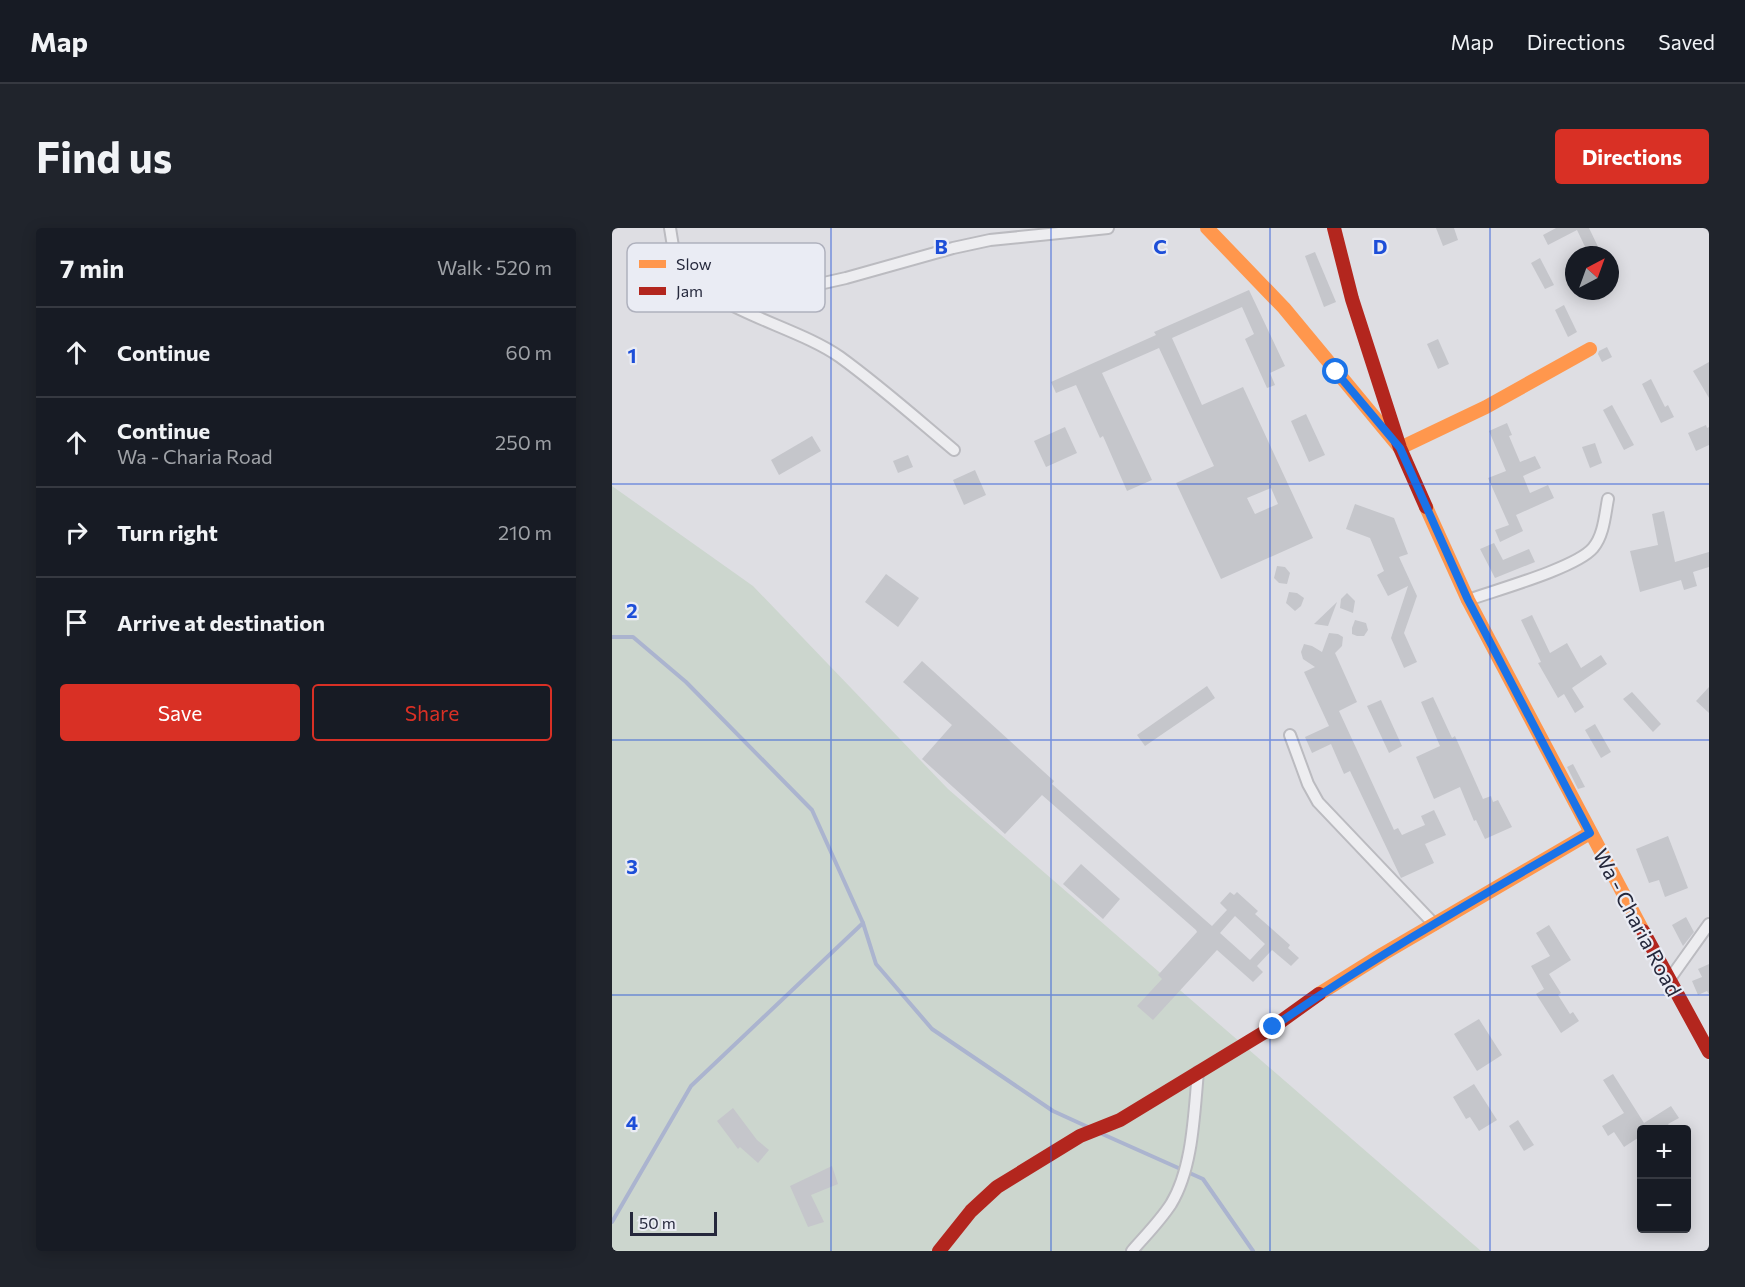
<!DOCTYPE html>
<meta charset="utf-8">
<style>
body{margin:0;font-family:Commissioner,sans-serif;background:#20242c;color:#f1f3f6}
.controls{position:absolute;right:18px;bottom:18px;display:grid;overflow:hidden;border-radius:6px;box-shadow:0 3px 15px #0003}
.controls button{width:54px;height:54px;display:grid;place-items:center;padding:0;border:0;border-bottom:2px solid #363941;background:#171b24;color:#f1f3f6;font:30px sans-serif}
.compass{position:absolute;left:953px;top:18px;width:54px;height:54px;border-radius:50%;background:#171b24;box-shadow:0 3px 15px #0003;rotate:41deg}
.scale{position:absolute;left:18px;bottom:15px;width:87px;box-sizing:border-box;padding-left:6px;border:3px solid #25283c;border-top:0;font-size:16px;line-height:21px;white-space:nowrap;color:#25283c;-webkit-text-stroke:4px #eaecf4;paint-order:stroke}
.stop{position:absolute;width:18px;height:18px;margin:-14px;border:4px solid #1a73e8;border-radius:50%;background:#fff}
.stop.end{background:#1a73e8;border-color:#fff;box-shadow:0 2px 6px #0008}
.list{margin:0;padding:0;list-style:none}
h2{display:flex;justify-content:space-between;align-items:center;height:78px;margin:0;padding:0 24px;font-size:26px}
h2 small{font-size:20px;font-weight:400;color:#9ea1a6}
.list li{display:grid;grid-template-columns:39px 1fr auto;gap:18px;align-items:center;box-sizing:border-box;height:90px;padding:0 24px;border-top:2px solid #363941}
.list b{display:block;font-size:22px;white-space:nowrap}
.list p{margin:0;font-size:20px;white-space:nowrap;color:#9ea1a6}
.list em{font-size:20px;font-style:normal;color:#9ea1a6}
.actions{display:flex;gap:12px;padding:18px 24px}
.actions a{flex:1;padding:14px 0;border:2px solid #d93025;border-radius:6px;text-align:center;font-size:21px;color:#d93025}
.actions .main{background:#d93025;color:#fff}
.icon{flex:none;width:33px;height:33px;fill:none;stroke:currentColor;stroke-width:2;stroke-linecap:round;stroke-linejoin:round}
.map{position:relative;flex:none;width:1097px;height:1023px;overflow:hidden;border-radius:6px}
header{display:flex;align-items:center;gap:36px;box-sizing:border-box;height:84px;padding:0 30px;background:#171b24;border-bottom:2px solid #363941}
header strong{font-size:28px}
nav{display:flex;gap:33px;margin-inline-start:auto;font-size:21px}
.intro{display:flex;align-items:center;justify-content:space-between;box-sizing:border-box;height:144px;padding:0 36px}
h1{margin:0;font-size:42px}
.button{padding:15px 27px;border-radius:6px;background:#d93025;color:#fff;font-size:21px;font-weight:700}
main{display:flex;gap:36px;padding:0 36px}
aside{flex:1;background:#171b24;border-radius:6px;box-shadow:0 3px 15px #0003}
.map>svg:first-child{display:block}
.green{fill:#ccd6ce}
.lines{fill:none;stroke-linecap:round;stroke-linejoin:round}
.stream{stroke:#abb4cf;stroke-width:4}
.building{fill:#c5c6cb;fill-rule:evenodd}
.street-casing{stroke:#bbbbc0;stroke-width:14}
.street{stroke:#ededf0;stroke-width:10}
.slow{stroke:#ff974d;stroke-width:14}
.jam{stroke:#b3261e;stroke-width:14}
.route{stroke:#1a73e8;stroke-width:8}
.grid{fill:none;stroke:#1d4ed8;stroke-width:1.5;stroke-opacity:0.55}
.labels{text-anchor:middle;dominant-baseline:central;stroke-width:4.5;stroke-linejoin:round;paint-order:stroke}
.street-label{font-size:21px;fill:#25283c;stroke:#eaecf4}
.key{fill:#eaecf4;stroke:#afb1bd;stroke-width:1.5}
.key-label{font-size:16px;fill:#25283c}
.grid-label{font-size:20px;text-anchor:middle;font-weight:bold;fill:#1d4ed8;stroke:#eaecf4;stroke-width:4.5;stroke-linejoin:round;paint-order:stroke}
</style>
<header>
<strong>Map</strong>
<nav><a>Map</a><a>Directions</a><a>Saved</a></nav>
</header>
<div class="intro"><h1>Find us</h1><a class="button">Directions</a></div>
<main>
<aside>
<h2>7 min<small>Walk · 520 m</small></h2>
<ul class="list">
<li><svg class="icon" aria-label="ahead" viewBox="0 0 24 24"><path d="M12 20V5M6 11l6-6 6 6"/></svg><div><b>Continue</b></div><em>60 m</em></li>
<li><svg class="icon" aria-label="ahead" viewBox="0 0 24 24"><path d="M12 20V5M6 11l6-6 6 6"/></svg><div><b>Continue</b><p>Wa - Charia Road</p></div><em>250 m</em></li>
<li><svg class="icon" aria-label="right" viewBox="0 0 24 24"><path d="M7 20v-9h11M14 6l5 5-5 5"/></svg><div><b>Turn right</b></div><em>210 m</em></li>
<li><svg class="icon" aria-label="arrive" viewBox="0 0 24 24"><path d="M6 21V4h12l-3 4 3 4H6"/></svg><div><b>Arrive at destination</b></div></li>
</ul>
<div class="actions"><a class="main">Save</a><a>Share</a></div>
</aside>
<div class="map">
<svg width="1097" height="1023" viewBox="0 0 1097 1023">
<rect width="100%" height="100%" fill="#dedee3"/>
<!-- green -->
<polygon class="green" points="0,258 141,358 336,561 869,1023 0,1023"/>
<g class="lines">
<!-- stream -->
<g class="stream">
<polyline points="0,409 21,409 74,454 200,582 251,695 264,736 320,801 441,883 476,899"/>
<polyline points="488,905 591,951 641,1023"/>
<polyline points="0,994 79,858 251,695"/>
</g>
</g>
<!-- building -->
<g class="building">
<polygon points="824,0 842,0 846,12 831,18"/>
<polygon points="944,0 977,0 990,27 977,27 965,2 936,17 931,7"/>
<polygon points="703,24 724,74 712,79 693,28"/>
<polygon points="928,30 942,57 933,61 919,35"/>
<path d="M 637,62 L 673,138 L 658,145 L 663,157 L 655,160 L 633,111 L 642,106 L 630,79 L 560,110 L 590,177 L 631,159 L 701,310 L 609,351 L 564,255 L 602,238 L 547,120 L 490,145 L 540,252 L 515,263 L 491,208 L 488,210 L 464,157 L 444,165 L 439,154 L 544,107 L 542,104 ZM 659,260 L 666,276 L 643,286 L 635,270 Z"/>
<polygon points="952,77 965,104 956,109 943,82"/>
<polygon points="826,111 837,136 826,141 815,116"/>
<polygon points="995,119 1000,129 990,134 986,126 987,123"/>
<polygon points="1097,134 1097,170 1081,143"/>
<polygon points="1039,151 1053,179 1056,177 1062,189 1049,195 1030,156"/>
<polygon points="1000,177 1022,217 1012,222 991,182"/>
<polygon points="694,186 713,227 697,234 679,193"/>
<polygon points="895,195 900,207 897,208 908,234 923,228 929,240 911,248 918,265 936,257 942,270 904,287 911,303 888,314 883,302 897,297 876,250 894,243 877,203"/>
<polygon points="1094,197 1095,200 1097,199 1097,217 1084,223 1076,205"/>
<polygon points="453,199 465,225 434,239 422,213"/>
<polygon points="200,208 209,223 167,247 159,232"/>
<polygon points="983,215 990,235 978,240 970,219"/>
<polygon points="296,227 301,239 286,245 281,233"/>
<polygon points="363,242 374,267 352,277 341,252"/>
<polygon points="743,276 782,290 796,326 787,329 805,368 792,405 805,434 792,440 779,410 796,358 776,368 765,347 772,343 758,310 734,301"/>
<polygon points="1052,283 1063,334 1097,324 1097,339 1081,344 1085,358 1072,362 1069,352 1028,364 1018,323 1046,317 1040,286"/>
<polygon points="882,315 891,332 917,321 923,334 883,350 868,321"/>
<polygon points="665,338 673,339 678,345 675,356 667,355 662,350"/>
<polygon points="274,346 307,370 286,399 253,374"/>
<polygon points="677,364 685,365 692,370 689,378 683,383 674,375"/>
<polygon points="735,365 743,373 741,385 728,380 729,371"/>
<polygon points="725,374 716,398 702,396"/>
<polygon points="920,387 938,425 955,415 969,440 989,427 995,436 960,460 972,479 963,485 952,466 946,470 926,435 929,434 909,392"/>
<polygon points="743,392 754,395 756,402 752,408 745,408 740,406 740,400"/>
<polygon points="717,405 726,406 731,409 730,418 723,425 745,474 727,483 782,602 786,600 790,607 813,597 809,588 822,582 834,607 813,616 822,635 789,650 738,543 732,546 719,516 700,525 693,509 717,498 692,444 703,439 691,431 689,424 692,416 700,418 710,424"/>
<path d="M 310,433 L 442,553 L 440,556 L 593,692 L 600,698 L 615,682 L 608,675 L 618,664 L 622,667 L 625,664 L 646,683 L 643,686 L 678,717 L 676,720 L 687,730 L 679,738 L 660,722 L 645,738 L 651,744 L 641,754 L 605,722 L 541,792 L 525,778 L 550,751 L 546,747 L 585,704 L 584,702 L 430,567 L 393,606 L 310,531 L 340,497 L 291,454 ZM 623,688 L 653,716 L 638,732 L 608,705 Z"/>
<polygon points="595,458 603,470 533,518 525,507"/>
<polygon points="1097,459 1097,485 1084,473"/>
<polygon points="1020,464 1049,496 1041,504 1011,471"/>
<polygon points="821,469 840,510 843,508 871,571 879,568 881,574 886,572 900,599 873,611 864,592 862,593 848,559 822,571 804,529 828,518 809,474"/>
<polygon points="769,472 790,518 777,525 755,478"/>
<polygon points="983,496 999,524 989,530 973,502"/>
<polygon points="961,536 973,559 966,561 955,539"/>
<polygon points="1056,608 1076,660 1053,669 1047,652 1037,655 1024,621"/>
<polygon points="469,636 508,671 491,691 451,656"/>
<polygon points="1074,689 1082,704 1071,718 1060,697"/>
<polygon points="937,697 959,732 937,746 949,765 946,767 958,786 961,784 967,793 949,805 924,766 932,761 919,738 938,728 924,705"/>
<polygon points="1097,736 1097,766 1095,763 1086,767 1080,753 1090,749 1086,741"/>
<polygon points="867,791 890,827 865,843 842,806"/>
<polygon points="1001,846 1032,895 1059,878 1067,890 1056,896 1060,902 1029,902 1029,908 1012,919 1002,904 996,908 990,898 1012,885 991,852"/>
<polygon points="862,856 885,892 867,903 858,889 854,891 841,869"/>
<polygon points="121,880 145,912 157,922 146,935 128,919 126,921 105,893"/>
<polygon points="906,892 922,917 912,923 897,898"/>
<polygon points="220,938 226,956 199,967 212,994 196,999 178,958"/>
</g>
<g class="lines">
<!-- street casing -->
<g class="street-casing">
<g id="street">
<path d="M 58,0 C 60,11 61,26 67,35 C 97,82 183,97 228,129 C 268,158 305,191 342,222"/>
<polyline points="118,76 234,50 341,20 378,12 496,0"/>
<path d="M 856,372 C 884,362 964,340 981,320 C 992,307 993,286 996,271"/>
<polyline points="678,507 696,556 706,574 822,696"/>
<polyline points="1057,752 1097,696"/>
<path d="M 520,1023 C 533,1008 548,993 559,976 C 581,940 582,885 586,844"/>
</g>
</g>
<!-- street -->
<use href="#street" class="street"/>
<!-- slow -->
<g class="slow">
<polyline points="595,0 672,80 788,220 874,179 978,121"/>
<polyline points="814,279 856,372 1031,703"/>
<polyline points="707,766 771,726 978,605"/>
</g>
<!-- jam -->
<g class="jam">
<polyline points="722,0 740,71 788,220 814,279"/>
<polyline points="1031,703 1097,824"/>
<polyline points="327,1023 359,983 385,959 468,908 508,892 661,799 707,766"/>
</g>
</g>
<g class="lines">
<!-- route -->
<path class="route" d="M 661,799 C 763,728 871,667 978,605 L 856,372 L 788,220 L 724,144"/>
</g>
<!-- grid -->
<path class="grid" d="M 219,0 L 219,1023M 439,0 L 439,1023M 658,0 L 658,1023M 878,0 L 878,1023M 0,256 L 1097,256M 0,512 L 1097,512M 0,767 L 1097,767"/>
<g class="labels">
<!-- street labels -->
<g class="street-label">
<text transform="translate(1026 694) rotate(62)">Wa - Charia Road</text>
</g>
</g>
<!-- legend -->
<rect x="15" y="15" width="198" height="69" rx="9" class="key"/>
<rect x="27" y="32" width="27" height="8" fill="#ff974d"/>
<rect x="27" y="59" width="27" height="8" fill="#b3261e"/>
<g class="key-label">
<text x="64" y="42">Slow</text>
<text x="64" y="69">Jam</text>
</g>
<g class="grid-label">
<text x="329" y="26">B</text>
<text x="548" y="26">C</text>
<text x="768" y="26">D</text>
<text x="20" y="135">1</text>
<text x="20" y="390">2</text>
<text x="20" y="646">3</text>
<text x="20" y="902">4</text>
</g>
</svg>
<div class="controls">
<button>+</button>
<button>−</button>
</div>
<svg class="compass" viewBox="-18 -18 36 36"><path d="M0-13l5 13h-10z" fill="#e53935"/><path d="M0 13l5-13h-10z" fill="#9ea1a6"/></svg>
<div class="scale">50 m</div>
<div class="stop" style="left:724px;top:144px"></div>
<div class="stop end" style="left:661px;top:799px"></div>
</div>
</main>
